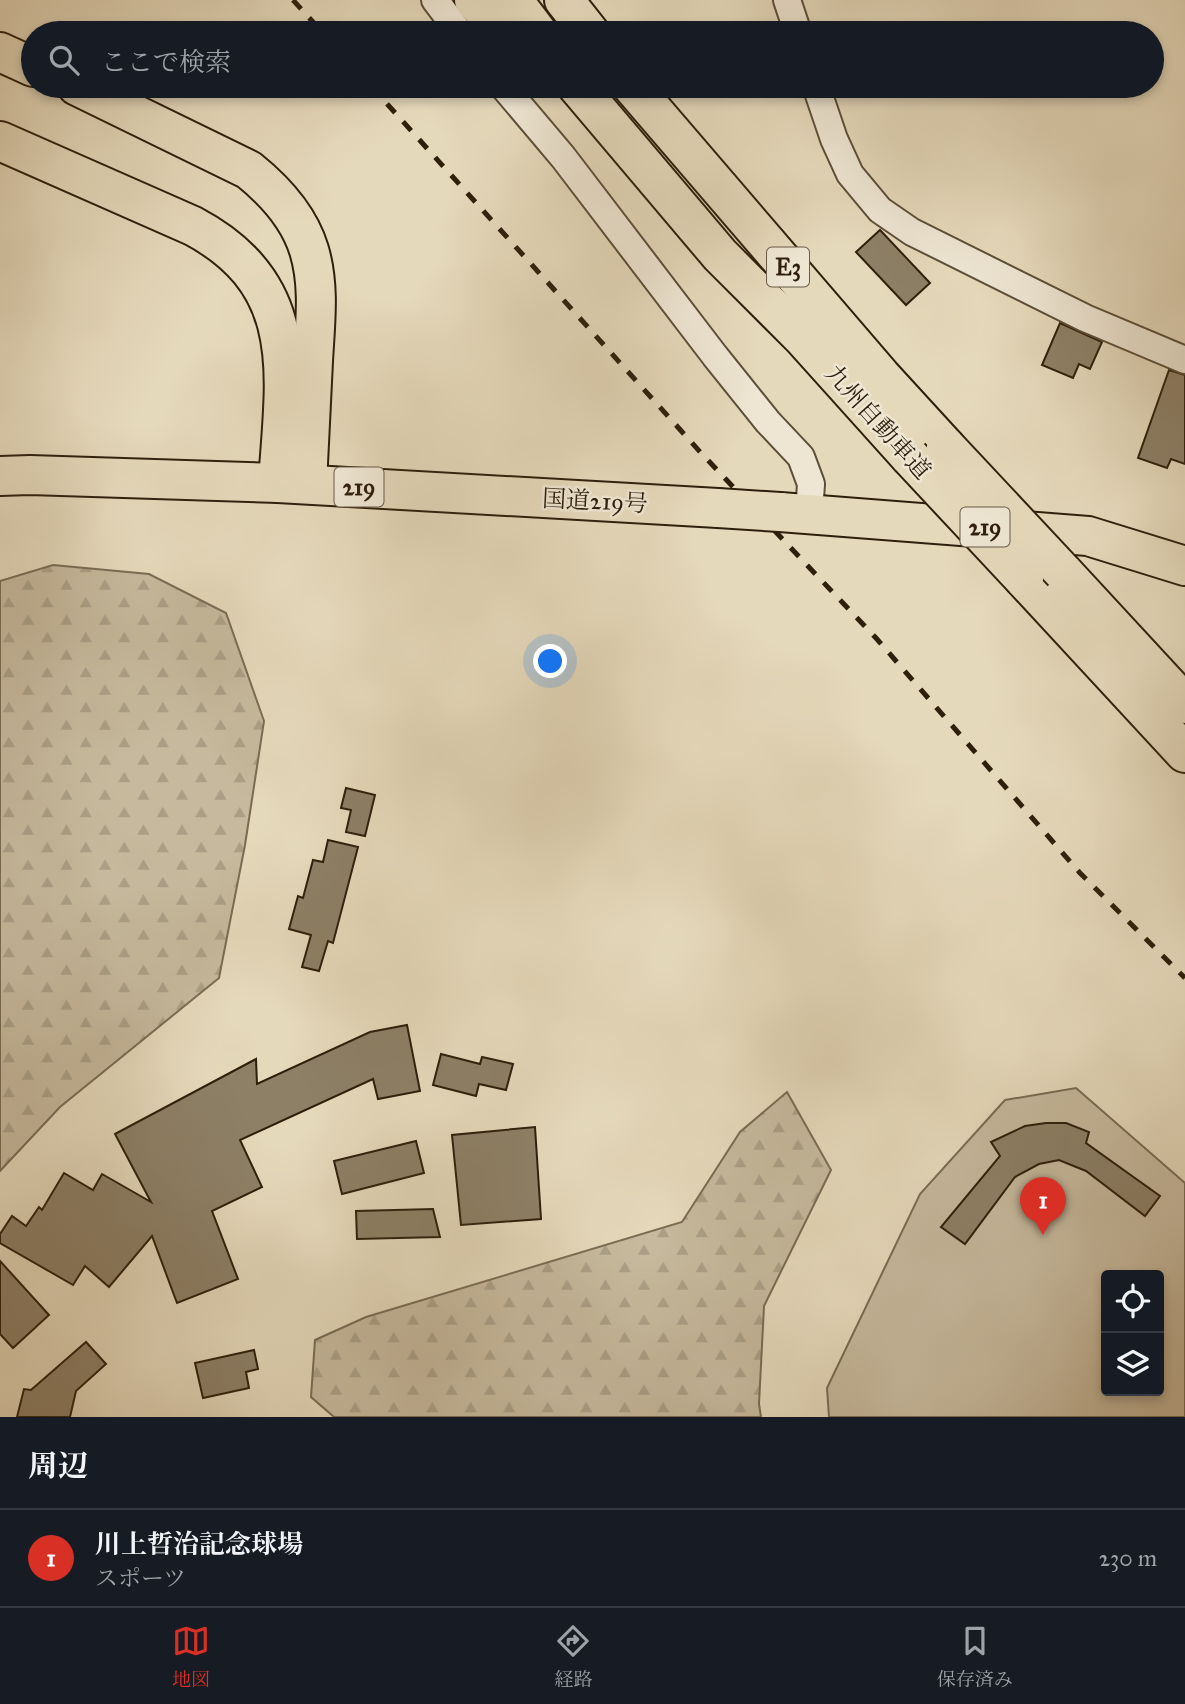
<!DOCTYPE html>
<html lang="ja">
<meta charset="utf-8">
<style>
body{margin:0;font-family:"IM FELL Great Primer","Noto Serif JP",serif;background:#242831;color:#f1f3f6}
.controls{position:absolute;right:21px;bottom:21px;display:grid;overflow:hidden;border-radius:7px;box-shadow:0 4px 10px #0003}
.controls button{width:63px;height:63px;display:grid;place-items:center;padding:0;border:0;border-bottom:2px solid #363941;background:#171b24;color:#f1f3f6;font:35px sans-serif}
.you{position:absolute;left:551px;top:662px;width:24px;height:24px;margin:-18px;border:5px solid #fff;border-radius:50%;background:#1a73e8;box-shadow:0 0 0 10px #1a73e833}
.badge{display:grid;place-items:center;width:46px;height:46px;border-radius:50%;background:#d93025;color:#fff;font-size:23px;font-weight:700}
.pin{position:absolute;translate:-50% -58px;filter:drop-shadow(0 2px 4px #0008)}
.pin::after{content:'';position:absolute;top:37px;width:24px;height:21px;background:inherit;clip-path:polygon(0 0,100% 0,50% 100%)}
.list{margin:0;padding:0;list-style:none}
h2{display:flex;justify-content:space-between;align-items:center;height:91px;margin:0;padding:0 28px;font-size:30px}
h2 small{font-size:23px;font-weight:400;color:#9ea1a6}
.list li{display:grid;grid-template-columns:46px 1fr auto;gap:21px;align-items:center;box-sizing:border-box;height:98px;padding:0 28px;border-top:2px solid #363941}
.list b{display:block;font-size:26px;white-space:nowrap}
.list p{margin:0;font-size:23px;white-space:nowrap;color:#9ea1a6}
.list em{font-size:23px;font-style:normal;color:#9ea1a6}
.icon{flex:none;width:38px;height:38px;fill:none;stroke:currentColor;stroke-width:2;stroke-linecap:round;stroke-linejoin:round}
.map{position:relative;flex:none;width:1185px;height:1417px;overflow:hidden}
.search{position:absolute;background:#171b24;box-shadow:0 4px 10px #0003;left:21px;right:21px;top:21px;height:77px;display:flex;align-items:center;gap:18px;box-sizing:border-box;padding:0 24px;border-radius:38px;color:#9ea1a6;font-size:26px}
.sheet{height:189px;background:#171b24}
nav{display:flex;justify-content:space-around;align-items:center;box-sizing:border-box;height:98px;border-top:2px solid #363941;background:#171b24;font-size:19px;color:#9ea1a6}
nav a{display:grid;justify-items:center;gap:4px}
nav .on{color:#d93025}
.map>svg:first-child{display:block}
.forest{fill:url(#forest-firs);stroke:#7a6c54;stroke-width:2}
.pitch{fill:#c6b99d;stroke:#7a6c54;stroke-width:2;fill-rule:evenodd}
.building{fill:#8d8067;stroke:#2e1f0c;stroke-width:2}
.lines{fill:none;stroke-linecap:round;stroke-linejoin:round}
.minor-casing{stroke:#5c4e38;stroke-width:30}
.trunk-casing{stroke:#2e1f0c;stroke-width:42}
.motorway-casing{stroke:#2e1f0c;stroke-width:42}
.minor{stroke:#eee6d3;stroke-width:26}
.trunk{stroke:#e5d9bb;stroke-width:38}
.motorway{stroke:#e5d9bb;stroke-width:38}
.rail{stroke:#2e1f0c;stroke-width:5;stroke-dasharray:12 12;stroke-linecap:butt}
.trunk-bridge-casing{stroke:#2e1f0c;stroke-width:42;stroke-linecap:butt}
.motorway-bridge-casing{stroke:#2e1f0c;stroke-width:42;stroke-linecap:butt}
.trunk-bridge{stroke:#e5d9bb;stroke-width:38}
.motorway-bridge{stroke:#e5d9bb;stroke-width:38}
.labels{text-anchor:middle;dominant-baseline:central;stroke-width:5;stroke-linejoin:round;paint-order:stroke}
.shield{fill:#eee6d3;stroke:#685b48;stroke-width:2}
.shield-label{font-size:23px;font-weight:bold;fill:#2e1f0c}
.street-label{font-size:24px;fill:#2e1f0c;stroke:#eee6d3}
</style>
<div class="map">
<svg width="1185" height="1417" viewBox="0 0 1185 1417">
<defs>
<pattern id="forest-firs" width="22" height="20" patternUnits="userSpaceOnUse" patternTransform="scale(1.75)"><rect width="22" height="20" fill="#c6b99d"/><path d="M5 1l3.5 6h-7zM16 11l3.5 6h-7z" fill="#aa9f86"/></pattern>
</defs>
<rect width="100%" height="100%" fill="#e5d9bb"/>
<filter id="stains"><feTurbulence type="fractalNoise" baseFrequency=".00286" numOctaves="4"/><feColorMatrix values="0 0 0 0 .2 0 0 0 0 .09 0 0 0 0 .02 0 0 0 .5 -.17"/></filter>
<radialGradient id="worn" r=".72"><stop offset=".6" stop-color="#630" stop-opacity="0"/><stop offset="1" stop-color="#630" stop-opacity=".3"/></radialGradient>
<!-- forest -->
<g class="forest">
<polygon points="53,565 149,574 226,613 264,721 245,845 219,978 60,1107 0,1171 0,581"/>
<polygon points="787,1092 831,1170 764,1306 759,1404 761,1417 334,1417 311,1397 315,1340 366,1317 682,1222 740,1132"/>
</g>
<!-- pitch -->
<path class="pitch" d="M 1076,1088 L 1185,1183 L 1185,1417 L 829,1417 L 827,1388 L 920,1194 L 1005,1100 ZM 1106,1275 L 1159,1275 L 1159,1391 L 1106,1391 Z"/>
<!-- building -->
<g class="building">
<polygon points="880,230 930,283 906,305 856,252"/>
<polygon points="1060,323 1102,342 1090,369 1079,364 1073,378 1042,365"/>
<polygon points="1169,370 1185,375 1185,464 1171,459 1167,468 1138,458"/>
<polygon points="346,788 375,795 365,836 346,832 351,810 341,808"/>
<polygon points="328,840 358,847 333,943 328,941 319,971 302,967 311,935 289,929 298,896 303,898 313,860 323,862"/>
<polygon points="407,1025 420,1091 378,1099 373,1079 240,1140 262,1187 212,1211 238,1279 177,1303 152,1236 109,1287 85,1266 73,1285 0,1243 0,1234 12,1216 26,1226 39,1207 42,1210 64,1173 93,1190 102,1174 151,1202 115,1134 256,1059 257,1084 370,1032"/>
<polygon points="441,1054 480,1064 482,1057 513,1064 506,1090 479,1084 476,1096 433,1085"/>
<polygon points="1046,1123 1066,1123 1089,1132 1086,1143 1160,1196 1145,1216 1086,1171 1059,1160 1039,1164 1015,1177 965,1244 941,1227 1000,1156 991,1142 1025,1126"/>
<polygon points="535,1127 541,1219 461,1225 452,1135"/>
<polygon points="416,1141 424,1173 342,1194 334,1161"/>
<polygon points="433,1209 440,1237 357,1239 356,1211"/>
<polygon points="0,1261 49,1315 13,1348 0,1334"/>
<polygon points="86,1342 106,1364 76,1391 70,1417 17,1417 24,1389 31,1390"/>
<polygon points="254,1350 258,1369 246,1372 249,1388 203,1398 195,1363"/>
</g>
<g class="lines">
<!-- minor casing -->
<g class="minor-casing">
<g id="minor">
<polyline points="435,0 460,33"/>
<polyline points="787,0 798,33"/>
<polyline points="503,86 563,157 715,356 768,422 801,457 811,484 809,513"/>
<polyline points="816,86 834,139 850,174 880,210 912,232 1085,318 1185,360"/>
</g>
</g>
<!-- trunk casing -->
<g class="trunk-casing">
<g id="trunk">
<polyline points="0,476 30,475 278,483 718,508"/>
<polyline points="780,512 1088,536 1185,566"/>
</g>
</g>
<!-- motorway casing -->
<g class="motorway-casing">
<g id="motorway">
<polyline points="474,0 504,33"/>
<polyline points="513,0 538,33"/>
<polyline points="564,0 590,33"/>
<polyline points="0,52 33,67"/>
<path d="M 77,86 L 249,170 C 275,191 299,217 309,250 C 320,286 315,324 313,361 C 311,402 309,443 307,484"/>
<polyline points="577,86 720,255 803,338 910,457"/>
<polyline points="632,86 881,376 946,447"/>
<path d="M 0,141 L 193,226 C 304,285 285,376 278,483"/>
<polyline points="1063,572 1185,704"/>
<polyline points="1024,579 1185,753"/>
</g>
</g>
<!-- minor -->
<use href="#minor" class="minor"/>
<!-- trunk -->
<use href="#trunk" class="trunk"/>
<!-- motorway -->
<use href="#motorway" class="motorway"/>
<!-- rail -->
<g class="rail">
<polyline points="293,0 323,33"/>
<polyline points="371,86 702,454 876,638 1080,873 1185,978"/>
</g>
<!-- trunk-bridge casing -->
<g class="trunk-bridge-casing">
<polyline id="trunk-bridge" points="718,508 780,512"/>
</g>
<!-- motorway-bridge casing -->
<g class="motorway-bridge-casing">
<g id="motorway-bridge">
<polyline points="946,447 1063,572"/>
<polyline points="910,457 1024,579"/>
</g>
</g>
<!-- trunk-bridge -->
<use href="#trunk-bridge" class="trunk-bridge"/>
<!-- motorway-bridge -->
<use href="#motorway-bridge" class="motorway-bridge"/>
</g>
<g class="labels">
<!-- shield labels -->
<g class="shield">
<rect x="767" y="247.5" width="42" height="39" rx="5"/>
<rect x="334.5" y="467.5" width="49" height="39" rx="5"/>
<rect x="960.5" y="507.5" width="49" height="39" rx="5"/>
</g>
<g class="shield-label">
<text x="788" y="267">E3</text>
<text x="359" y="487">219</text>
<text x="985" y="527">219</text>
</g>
<!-- street labels -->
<g class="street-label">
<text transform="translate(878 422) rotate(48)">九州自動車道</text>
<text transform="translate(595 501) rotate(3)">国道219号</text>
</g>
</g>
<rect width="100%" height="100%" filter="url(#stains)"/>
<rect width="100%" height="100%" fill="url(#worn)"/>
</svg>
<div class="controls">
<button><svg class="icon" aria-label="locate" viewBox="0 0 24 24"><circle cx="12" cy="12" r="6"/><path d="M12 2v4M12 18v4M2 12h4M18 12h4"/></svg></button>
<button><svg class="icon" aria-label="layers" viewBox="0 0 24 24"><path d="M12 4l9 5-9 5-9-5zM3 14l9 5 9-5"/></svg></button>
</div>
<div class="you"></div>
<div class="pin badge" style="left:1043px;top:1235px">1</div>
<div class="search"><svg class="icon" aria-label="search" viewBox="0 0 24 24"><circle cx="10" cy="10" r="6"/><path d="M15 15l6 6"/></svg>ここで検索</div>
</div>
<section class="sheet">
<h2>周辺<small></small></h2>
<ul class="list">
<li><span class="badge">1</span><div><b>川上哲治記念球場</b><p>スポーツ</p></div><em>230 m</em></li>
</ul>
</section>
<nav>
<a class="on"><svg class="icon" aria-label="map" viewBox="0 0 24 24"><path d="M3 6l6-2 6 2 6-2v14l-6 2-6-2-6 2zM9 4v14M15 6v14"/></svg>地図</a>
<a><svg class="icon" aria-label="directions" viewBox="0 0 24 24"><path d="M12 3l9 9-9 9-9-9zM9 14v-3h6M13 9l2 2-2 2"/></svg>経路</a>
<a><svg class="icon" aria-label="saved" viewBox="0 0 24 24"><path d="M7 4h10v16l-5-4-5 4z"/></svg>保存済み</a>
</nav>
